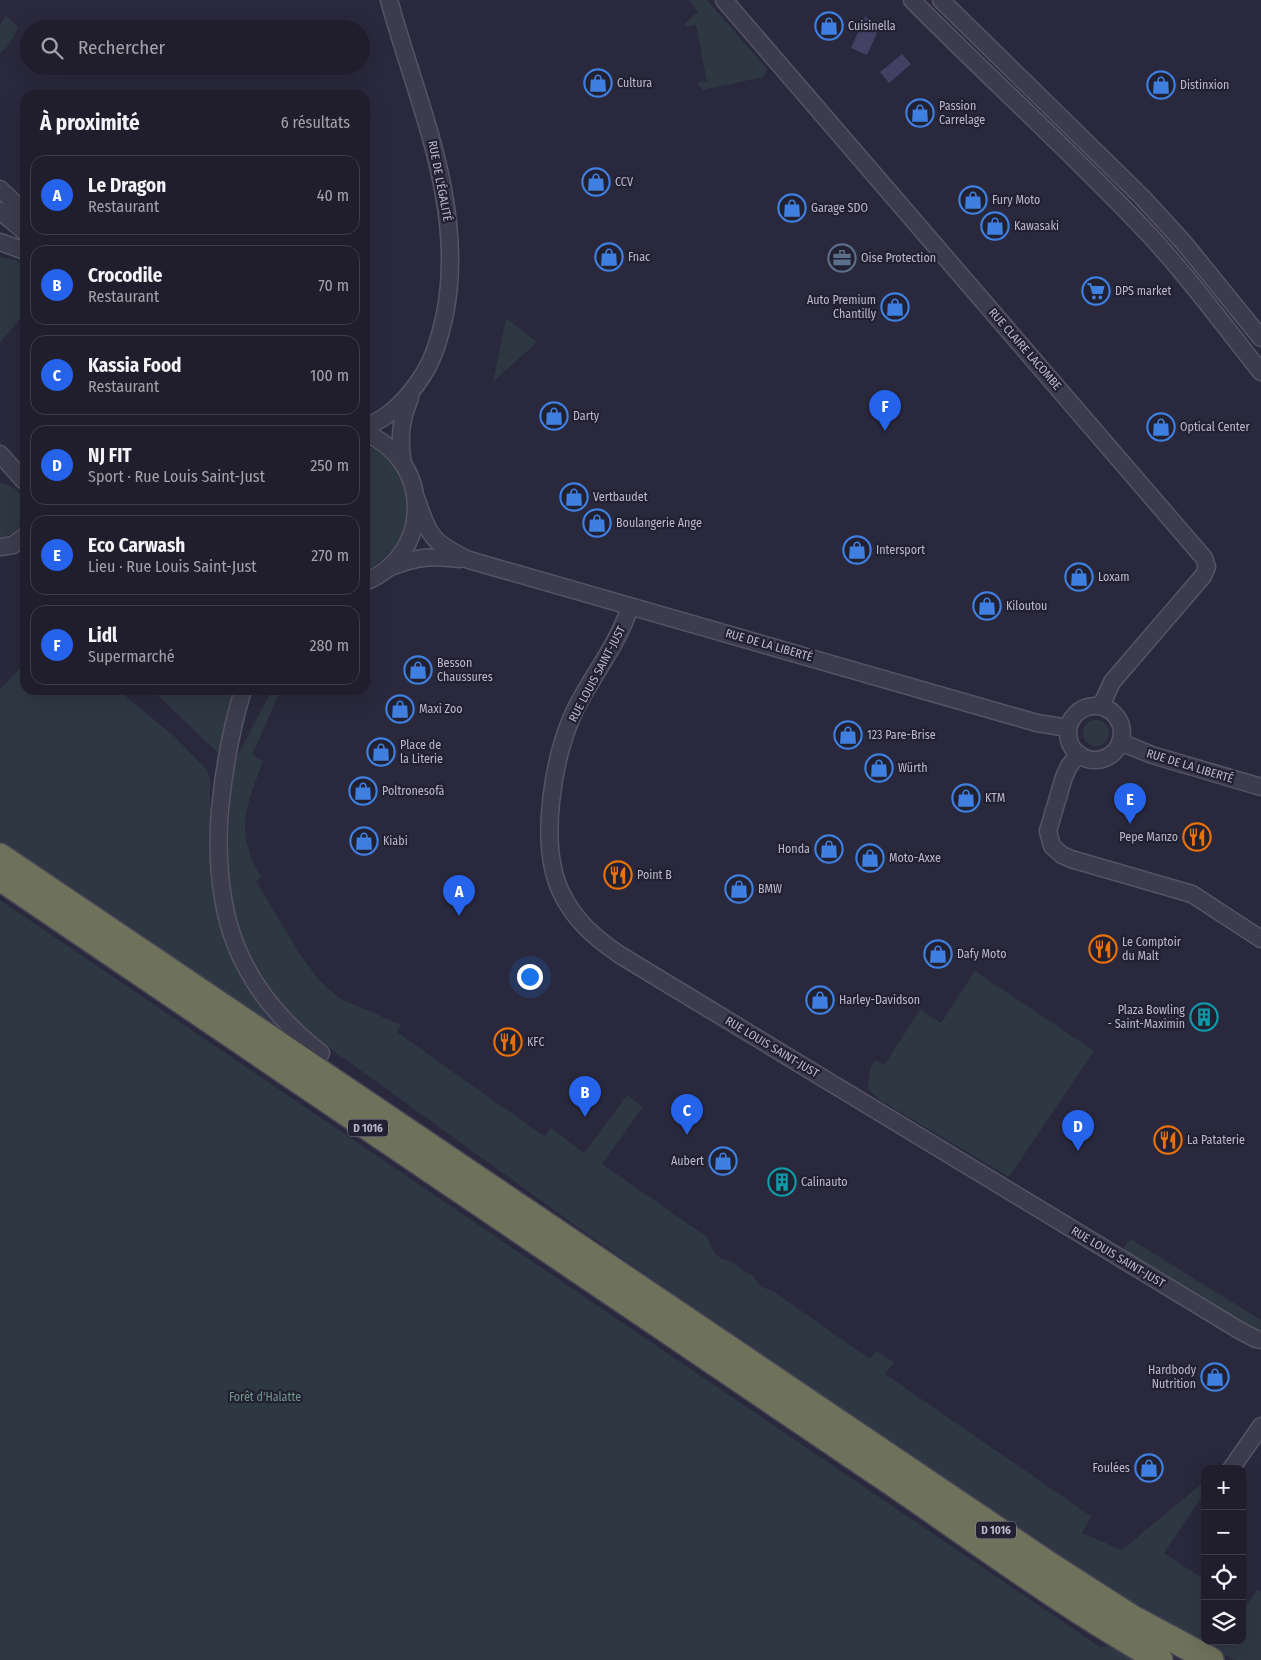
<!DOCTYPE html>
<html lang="fr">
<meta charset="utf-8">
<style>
body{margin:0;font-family:"Fira Sans Condensed",sans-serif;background:#2d2b39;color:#f1f3f6}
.controls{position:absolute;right:15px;bottom:15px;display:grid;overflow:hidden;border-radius:10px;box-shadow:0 5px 20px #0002}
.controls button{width:45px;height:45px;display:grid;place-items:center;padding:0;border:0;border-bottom:1px solid #3d3c49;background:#201e2d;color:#f1f3f6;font:25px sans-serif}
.you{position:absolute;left:529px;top:976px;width:18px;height:18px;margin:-12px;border:4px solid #fff;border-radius:50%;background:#1a73e8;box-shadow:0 0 0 8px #1a73e833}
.badge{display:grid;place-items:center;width:32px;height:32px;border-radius:50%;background:#2563eb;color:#fff;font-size:16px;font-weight:700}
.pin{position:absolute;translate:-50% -41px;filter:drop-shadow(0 1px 2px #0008)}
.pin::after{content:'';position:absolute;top:26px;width:18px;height:15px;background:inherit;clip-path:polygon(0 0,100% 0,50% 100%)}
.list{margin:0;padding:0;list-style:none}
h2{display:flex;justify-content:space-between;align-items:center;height:65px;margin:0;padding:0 20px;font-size:21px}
h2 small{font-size:16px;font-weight:400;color:#a2a2aa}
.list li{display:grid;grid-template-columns:32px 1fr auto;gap:15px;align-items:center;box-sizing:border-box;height:80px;margin:0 10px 10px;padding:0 10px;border:1px solid #3d3c49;border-radius:15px}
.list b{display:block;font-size:19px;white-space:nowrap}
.list p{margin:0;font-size:16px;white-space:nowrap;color:#a2a2aa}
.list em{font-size:16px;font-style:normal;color:#a2a2aa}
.icon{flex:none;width:28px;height:28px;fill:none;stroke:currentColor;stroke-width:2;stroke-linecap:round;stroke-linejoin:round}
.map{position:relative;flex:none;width:1261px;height:1660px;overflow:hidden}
.search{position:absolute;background:#201e2d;box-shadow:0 5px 20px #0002;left:20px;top:20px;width:350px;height:55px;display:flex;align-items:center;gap:12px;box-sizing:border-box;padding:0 18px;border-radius:28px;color:#a2a2aa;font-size:19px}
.panel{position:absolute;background:#201e2d;box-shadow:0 5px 20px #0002;left:20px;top:90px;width:350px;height:605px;border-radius:15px}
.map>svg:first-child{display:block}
.green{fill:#2e3843}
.water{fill:#434163}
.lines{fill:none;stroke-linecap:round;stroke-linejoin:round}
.minor-casing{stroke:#555465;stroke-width:19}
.highway-casing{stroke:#454455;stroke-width:28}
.minor{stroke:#3d3c4d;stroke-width:16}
.highway{stroke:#6f725a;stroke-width:25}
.labels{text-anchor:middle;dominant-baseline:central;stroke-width:4.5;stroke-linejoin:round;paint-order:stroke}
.shield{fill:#222132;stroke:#8c8b9b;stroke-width:1}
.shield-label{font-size:11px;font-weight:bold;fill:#bab8c8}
.poi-label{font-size:12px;fill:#bab8c8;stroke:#222132;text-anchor:start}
.street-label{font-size:12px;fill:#bab8c8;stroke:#222132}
.park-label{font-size:12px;fill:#72958c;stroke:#222132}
</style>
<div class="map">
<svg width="1261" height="1660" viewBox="0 0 1261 1660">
<rect width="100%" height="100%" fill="#2a283c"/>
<!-- green -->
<g class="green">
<polygon points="689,0 707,0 767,69 763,77 703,90 697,83 707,81 696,25 685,27 685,23 698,12"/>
<path d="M 6,16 L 18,27 C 15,36 8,48 0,53 L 0,24 Z"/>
<polygon points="0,257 16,260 25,265 25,312 0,343"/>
<polygon points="506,318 537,342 493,382"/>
<path d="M 365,444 C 422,471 420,543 365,571 Z"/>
<path d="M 0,483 C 33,487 33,533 0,537 Z"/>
<polygon points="25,663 25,690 118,690 176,738 207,770 210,780 210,875 214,902 221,930 241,979 252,994 297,1047 0,846 0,689"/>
<polygon points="152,690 234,690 228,706 219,754"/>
<path d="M 272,690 L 281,690 L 252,755 L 263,761 C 246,808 234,830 261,877 L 256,881 L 301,956 L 319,980 L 339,998 L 401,1025 L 397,1032 L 545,1137 L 551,1128 L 584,1153 L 627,1095 L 643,1107 L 602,1164 L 707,1237 L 715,1254 L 722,1259 L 730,1261 L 754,1277 L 761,1287 L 773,1291 L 870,1359 L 876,1351 L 894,1362 L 885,1374 L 1091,1516 L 1082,1533 L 1122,1550 L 1205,1481 L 1205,1492 L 1164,1553 L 1205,1580 L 1205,1641 L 1242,1641 L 1242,1606 L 1245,1607 L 1257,1590 L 1261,1592 L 1261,1660 L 1235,1660 L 1152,1619 L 855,1421 L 586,1233 L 299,1026 L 267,988 L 252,963 L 242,940 L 233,910 L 228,868 L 230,799 L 235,760 Z"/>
<circle cx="1096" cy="733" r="13"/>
<polygon points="0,900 1100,1647 1115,1646 1142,1660 0,1660"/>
<polygon points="975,971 1094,1051 1009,1177 880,1100 868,1089 870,1070 875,1060 884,1065 920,1010 941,1023"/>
<path d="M 1132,1240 L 1261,1320 L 1261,1331 L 1250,1327 L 1124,1250 C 1125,1245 1126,1241 1132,1240 Z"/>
</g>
<!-- water -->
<g class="water">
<polygon points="865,17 881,24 867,55 851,48"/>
<polygon points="902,54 911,64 889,83 880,72"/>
</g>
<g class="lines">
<!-- minor casing -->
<g class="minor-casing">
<g id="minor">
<polyline points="724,0 1204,558 1207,567 1203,576 1112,682 1101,706"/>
<path d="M 912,0 C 987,76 1067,148 1141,226 C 1184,271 1222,323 1261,372"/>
<polyline points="941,0 1142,197 1184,243 1261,338"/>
<polyline points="0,189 25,213"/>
<polyline points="0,211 25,232"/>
<polyline points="0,242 25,251"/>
<path d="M 365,427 C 391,417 408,398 423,375 C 435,356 440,336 445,314 C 466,205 417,103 389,0"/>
<path d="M 365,433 C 433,461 433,554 365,582"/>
<polyline points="0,454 24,481"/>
<path d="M 403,464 C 399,440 400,421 410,398"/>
<path d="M 416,498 C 430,537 431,542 469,560 L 1037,723 L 1068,728"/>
<polyline points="0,547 13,545 25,536"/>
<path d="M 391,567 C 419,556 431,556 460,559"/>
<path d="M 630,607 C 617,646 593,674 575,710 C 553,757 538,844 561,892 C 574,920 595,938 620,955 L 1239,1330 L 1256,1339 L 1261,1340"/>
<path d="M 243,690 C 231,729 224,769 220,809 C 212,913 237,988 321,1053"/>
<circle cx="1095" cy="733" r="27"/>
<polyline points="1120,742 1152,755 1261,787"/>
<polyline points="1079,754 1069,766 1064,777 1048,831 1052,846 1062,855 1071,859 1192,894 1261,939"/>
<polyline points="1231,1469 1261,1426"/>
</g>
</g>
<!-- highway casing -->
<g class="highway-casing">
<g id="highway">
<polyline points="0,856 1050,1565 1131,1617 1211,1660"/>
<path d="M 0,878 L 892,1483 C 980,1543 1067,1608 1160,1660"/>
</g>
</g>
<!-- minor -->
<use href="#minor" class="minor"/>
<!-- highway -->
<use href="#highway" class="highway"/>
</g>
<!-- icons -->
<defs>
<g id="shop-ring" transform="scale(1.4375)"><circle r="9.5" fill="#222132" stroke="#3f7fe0" stroke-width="1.5"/><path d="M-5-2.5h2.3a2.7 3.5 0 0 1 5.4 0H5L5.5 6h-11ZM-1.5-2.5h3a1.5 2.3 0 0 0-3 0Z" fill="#3f7fe0"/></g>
<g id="office-ring" transform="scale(1.4375)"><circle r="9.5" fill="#222132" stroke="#5c6f8a" stroke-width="1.5"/><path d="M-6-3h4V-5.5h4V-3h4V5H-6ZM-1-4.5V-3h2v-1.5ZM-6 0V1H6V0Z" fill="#5c6f8a"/></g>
<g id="supermarket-ring" transform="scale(1.4375)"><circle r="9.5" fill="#222132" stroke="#3f7fe0" stroke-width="1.5"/><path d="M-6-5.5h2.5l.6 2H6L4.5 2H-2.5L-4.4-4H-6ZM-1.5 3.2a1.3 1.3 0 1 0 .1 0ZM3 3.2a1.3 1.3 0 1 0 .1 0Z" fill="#3f7fe0"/></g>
<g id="restaurant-ring" transform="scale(1.4375)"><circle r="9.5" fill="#222132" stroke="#e8710a" stroke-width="1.5"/><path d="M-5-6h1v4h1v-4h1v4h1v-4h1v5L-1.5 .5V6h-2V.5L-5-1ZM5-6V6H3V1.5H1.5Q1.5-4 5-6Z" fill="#e8710a"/></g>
<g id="building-ring" transform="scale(1.4375)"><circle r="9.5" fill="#222132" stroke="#0f9aa8" stroke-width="1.5"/><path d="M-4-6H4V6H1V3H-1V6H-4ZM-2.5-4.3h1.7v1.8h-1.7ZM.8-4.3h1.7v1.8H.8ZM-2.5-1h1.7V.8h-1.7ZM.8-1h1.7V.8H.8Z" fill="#0f9aa8"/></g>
</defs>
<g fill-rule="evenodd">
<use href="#shop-ring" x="829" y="26"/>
<use href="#shop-ring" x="598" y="83"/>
<use href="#shop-ring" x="1161" y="85"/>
<use href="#shop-ring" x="920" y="113"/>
<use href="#shop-ring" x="596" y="182"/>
<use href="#shop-ring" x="973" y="200"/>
<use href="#shop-ring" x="792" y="208"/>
<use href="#shop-ring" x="995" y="226"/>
<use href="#shop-ring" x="609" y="257"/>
<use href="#office-ring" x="842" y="258"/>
<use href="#supermarket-ring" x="1096" y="291"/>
<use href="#shop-ring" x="895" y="307"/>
<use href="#shop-ring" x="554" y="416"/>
<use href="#shop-ring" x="1161" y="427"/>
<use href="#shop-ring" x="574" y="497"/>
<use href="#shop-ring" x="597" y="523"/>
<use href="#shop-ring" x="857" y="550"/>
<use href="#shop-ring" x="1079" y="577"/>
<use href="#shop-ring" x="987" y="606"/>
<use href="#shop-ring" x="418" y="670"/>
<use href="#shop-ring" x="400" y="709"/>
<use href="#shop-ring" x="848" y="735"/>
<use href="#shop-ring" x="381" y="752"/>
<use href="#shop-ring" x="879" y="768"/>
<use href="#shop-ring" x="363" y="791"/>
<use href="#shop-ring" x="966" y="798"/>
<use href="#restaurant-ring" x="1197" y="837"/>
<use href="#shop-ring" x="364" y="841"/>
<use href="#shop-ring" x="829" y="849"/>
<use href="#shop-ring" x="870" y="858"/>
<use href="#restaurant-ring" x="618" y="875"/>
<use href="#shop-ring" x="739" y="889"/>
<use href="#restaurant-ring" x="1103" y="949"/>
<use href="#shop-ring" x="938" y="954"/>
<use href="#shop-ring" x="820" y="1000"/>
<use href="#building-ring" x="1204" y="1017"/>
<use href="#restaurant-ring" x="508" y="1042"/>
<use href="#restaurant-ring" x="1168" y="1140"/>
<use href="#shop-ring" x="723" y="1161"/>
<use href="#building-ring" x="782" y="1182"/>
<use href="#shop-ring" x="1215" y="1377"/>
<use href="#shop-ring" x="1149" y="1468"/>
</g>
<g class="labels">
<!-- shield labels -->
<g class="shield">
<rect x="348" y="1119.5" width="40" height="17" rx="4"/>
<rect x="976" y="1521.5" width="40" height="17" rx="4"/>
</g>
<g class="shield-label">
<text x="368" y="1128">D 1016</text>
<text x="996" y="1530">D 1016</text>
</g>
<!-- poi labels -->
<g class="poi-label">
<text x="848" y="26">Cuisinella</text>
<text x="617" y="83">Cultura</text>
<text x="1180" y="85">Distinxion</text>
<text x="939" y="106">Passion<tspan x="939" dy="14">Carrelage</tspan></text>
<text x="615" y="182">CCV</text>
<text x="992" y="200">Fury Moto</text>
<text x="811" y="208">Garage SDO</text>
<text x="1014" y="226">Kawasaki</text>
<text x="628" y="257">Fnac</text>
<text x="861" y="258">Oise Protection</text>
<text x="1115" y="291">DPS market</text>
<text x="876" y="300" text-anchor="end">Auto Premium<tspan x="876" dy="14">Chantilly</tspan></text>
<text x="573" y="416">Darty</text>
<text x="1180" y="427">Optical Center</text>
<text x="593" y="497">Vertbaudet</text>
<text x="616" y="523">Boulangerie Ange</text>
<text x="876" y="550">Intersport</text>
<text x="1098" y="577">Loxam</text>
<text x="1006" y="606">Kiloutou</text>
<text x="437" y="663">Besson<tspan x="437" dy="14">Chaussures</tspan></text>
<text x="419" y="709">Maxi Zoo</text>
<text x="867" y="735">123 Pare-Brise</text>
<text x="400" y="745">Place de<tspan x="400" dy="14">la Literie</tspan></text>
<text x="898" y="768">Würth</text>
<text x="382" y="791">Poltronesofà</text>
<text x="985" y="798">KTM</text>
<text x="1178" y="837" text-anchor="end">Pepe Manzo</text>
<text x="383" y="841">Kiabi</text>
<text x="810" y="849" text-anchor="end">Honda</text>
<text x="889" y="858">Moto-Axxe</text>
<text x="637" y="875">Point B</text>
<text x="758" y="889">BMW</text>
<text x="1122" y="942">Le Comptoir<tspan x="1122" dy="14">du Malt</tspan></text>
<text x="957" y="954">Dafy Moto</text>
<text x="839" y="1000">Harley-Davidson</text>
<text x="1185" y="1010" text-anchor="end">Plaza Bowling<tspan x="1185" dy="14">- Saint-Maximin</tspan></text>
<text x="527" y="1042">KFC</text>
<text x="1187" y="1140">La Pataterie</text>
<text x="704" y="1161" text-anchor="end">Aubert</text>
<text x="801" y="1182">Calinauto</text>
<text x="1196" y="1370" text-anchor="end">Hardbody<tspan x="1196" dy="14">Nutrition</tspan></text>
<text x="1130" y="1468" text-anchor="end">Foulées</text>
</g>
<!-- street labels -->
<g class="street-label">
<text transform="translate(440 181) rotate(79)">RUE DE L'ÉGALITÉ</text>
<text transform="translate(1025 349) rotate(49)">RUE CLAIRE LACOMBE</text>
<text transform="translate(769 645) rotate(16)">RUE DE LA LIBERTÉ</text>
<text transform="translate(597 674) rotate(-62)">RUE LOUIS SAINT-JUST</text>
<text transform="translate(1190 766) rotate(17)">RUE DE LA LIBERTÉ</text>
<text transform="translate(772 1047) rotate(31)">RUE LOUIS SAINT-JUST</text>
<text transform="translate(1118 1257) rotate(31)">RUE LOUIS SAINT-JUST</text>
</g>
<!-- park labels -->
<g class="park-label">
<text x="265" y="1397">Forêt d'Halatte</text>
</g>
</g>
</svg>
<div class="controls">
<button>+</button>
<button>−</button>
<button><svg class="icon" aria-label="locate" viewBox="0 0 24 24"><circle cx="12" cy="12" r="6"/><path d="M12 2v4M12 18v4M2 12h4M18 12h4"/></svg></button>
<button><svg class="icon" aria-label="layers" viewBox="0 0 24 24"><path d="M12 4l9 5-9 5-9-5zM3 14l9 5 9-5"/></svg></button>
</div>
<div class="you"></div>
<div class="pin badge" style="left:459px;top:916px">A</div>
<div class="pin badge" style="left:585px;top:1117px">B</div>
<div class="pin badge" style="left:687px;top:1135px">C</div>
<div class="pin badge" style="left:1078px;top:1151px">D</div>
<div class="pin badge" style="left:1130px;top:824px">E</div>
<div class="pin badge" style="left:885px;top:431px">F</div>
<div class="search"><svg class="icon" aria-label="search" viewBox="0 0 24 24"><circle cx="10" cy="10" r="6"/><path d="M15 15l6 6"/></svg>Rechercher</div>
<section class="panel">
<h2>À proximité<small>6 résultats</small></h2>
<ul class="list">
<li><span class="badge">A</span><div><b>Le Dragon</b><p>Restaurant</p></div><em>40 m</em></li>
<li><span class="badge">B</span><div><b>Crocodile</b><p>Restaurant</p></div><em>70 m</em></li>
<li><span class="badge">C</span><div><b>Kassia Food</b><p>Restaurant</p></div><em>100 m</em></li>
<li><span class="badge">D</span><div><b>NJ FIT</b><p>Sport · Rue Louis Saint-Just</p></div><em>250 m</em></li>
<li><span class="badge">E</span><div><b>Eco Carwash</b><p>Lieu · Rue Louis Saint-Just</p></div><em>270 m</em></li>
<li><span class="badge">F</span><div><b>Lidl</b><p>Supermarché</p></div><em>280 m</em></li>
</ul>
</section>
</div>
